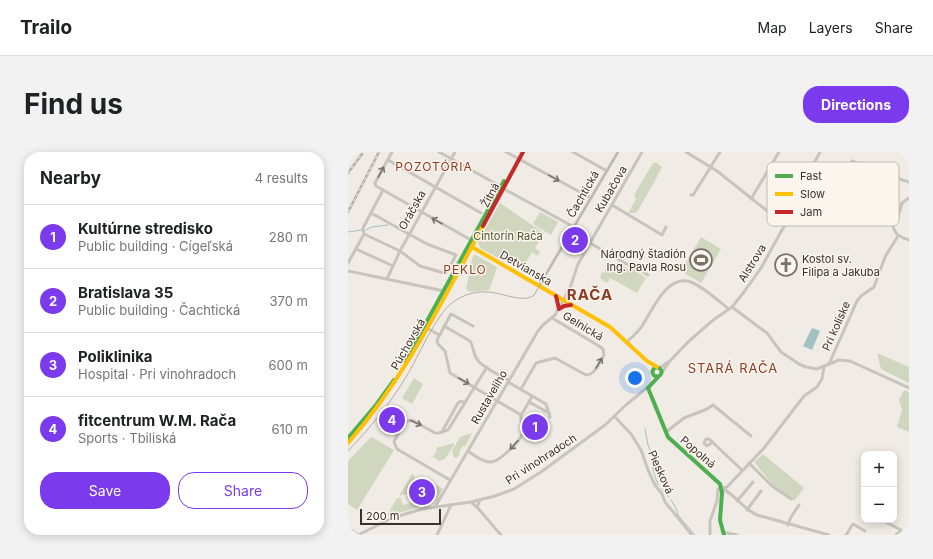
<!DOCTYPE html>
<meta charset="utf-8">
<style>
body{margin:0;font-family:Inter,sans-serif;background:#f2f2f2;color:#202124}
.controls{position:absolute;right:12px;bottom:12px;display:grid;overflow:hidden;border-radius:8px;box-shadow:0 2px 10px #0003}
.controls button{width:36px;height:36px;display:grid;place-items:center;padding:0;border:0;border-bottom:1px solid #e0e0e0;background:#fff;color:#202124;font:20px sans-serif}
.scale{position:absolute;left:12px;bottom:10px;width:81px;box-sizing:border-box;padding-left:4px;border:2px solid #3b302b;border-top:0;font-size:11px;line-height:14px;white-space:nowrap;color:#3b302b;-webkit-text-stroke:3px #fbf5ee;paint-order:stroke}
.you{position:absolute;left:287px;top:226px;width:14px;height:14px;margin:-10px;border:3px solid #fff;border-radius:50%;background:#1a73e8;box-shadow:0 0 0 6px #1a73e833}
.badge{display:grid;place-items:center;width:26px;height:26px;border-radius:50%;background:#7c3aed;color:#fff;font-size:13px;font-weight:700}
.pin{position:absolute;translate:-50% -50%;border:2px solid #fff;box-shadow:0 1px 4px #0006}
.list{margin:0;padding:0;list-style:none}
h2{display:flex;justify-content:space-between;align-items:center;height:52px;margin:0;padding:0 16px;font-size:17px}
h2 small{font-size:13px;font-weight:400;color:#757577}
.list li{display:grid;grid-template-columns:26px 1fr auto;gap:12px;align-items:center;box-sizing:border-box;height:64px;padding:0 16px;border-top:1px solid #e0e0e0}
.list b{display:block;font-size:15px;white-space:nowrap}
.list p{margin:0;font-size:13px;white-space:nowrap;color:#757577}
.list em{font-size:13px;font-style:normal;color:#757577}
.actions{display:flex;gap:8px;padding:12px 16px}
.actions a{flex:1;padding:9px 0;border:1px solid #7c3aed;border-radius:16px;text-align:center;font-size:14px;color:#7c3aed}
.actions .main{background:#7c3aed;color:#fff}
.map{position:relative;flex:none;width:561px;height:383px;overflow:hidden;border-radius:16px}
header{display:flex;align-items:center;gap:24px;box-sizing:border-box;height:56px;padding:0 20px;background:#fff;border-bottom:1px solid #e0e0e0}
header strong{font-size:19px}
nav{display:flex;gap:22px;margin-inline-start:auto;font-size:14px}
.intro{display:flex;align-items:center;justify-content:space-between;box-sizing:border-box;height:96px;padding:0 24px}
h1{margin:0;font-size:28px}
.button{padding:10px 18px;border-radius:16px;background:#7c3aed;color:#fff;font-size:14px;font-weight:700}
main{display:flex;gap:24px;padding:0 24px}
aside{flex:1;background:#fff;border-radius:16px;box-shadow:0 2px 10px #0003}
.map>svg:first-child{display:block}
.green{fill:#d1d6bf}
.water{fill:#a1c2c1}
.lines{fill:none;stroke-linecap:round;stroke-linejoin:round}
.stream{stroke:#a1c2c1;stroke-width:1}
.street{stroke:#c9c3be;stroke-width:3}
.fast{stroke:#4caf50;stroke-width:4}
.slow{stroke:#ffc107;stroke-width:4}
.jam{stroke:#c62828;stroke-width:4}
.tram{stroke:#b1aca8;stroke-width:1}
.rail-casing{stroke:#b1aca8;stroke-width:2.5}
.rail{stroke:#fbf5ee;stroke-width:1;stroke-dasharray:3;stroke-linecap:butt}
.oneway{stroke:#7b726d}
.labels{text-anchor:middle;dominant-baseline:central;stroke-width:3;stroke-linejoin:round;paint-order:stroke}
.street-label{font-size:11px;fill:#3b302b;stroke:#fbf5ee}
.park-label{font-size:11px;fill:#4a5a2e;stroke:#fbf5ee}
.poi-label{font-size:11px;fill:#3b302b;stroke:#fbf5ee;text-anchor:end}
.neighbourhood-label{font-size:12px;letter-spacing:1px;fill:#8c3b22;stroke:#fbf5ee}
.quarter-label{font-size:13px;letter-spacing:1px;fill:#8c3b22;stroke:#fbf5ee}
.district-label{font-size:15px;font-weight:bold;letter-spacing:1px;fill:#8c3b22;stroke:#fbf5ee}
.key{fill:#fbf5ee;stroke:#c1bab4;stroke-width:1}
.key-label{font-size:11px;fill:#3b302b}
</style>
<header>
<strong>Trailo</strong>
<nav><a>Map</a><a>Layers</a><a>Share</a></nav>
</header>
<div class="intro"><h1>Find us</h1><a class="button">Directions</a></div>
<main>
<aside>
<h2>Nearby<small>4 results</small></h2>
<ul class="list">
<li><span class="badge">1</span><div><b>Kultúrne stredisko</b><p>Public building · Cígeľská</p></div><em>280 m</em></li>
<li><span class="badge">2</span><div><b>Bratislava 35</b><p>Public building · Čachtická</p></div><em>370 m</em></li>
<li><span class="badge">3</span><div><b>Poliklinika</b><p>Hospital · Pri vinohradoch</p></div><em>600 m</em></li>
<li><span class="badge">4</span><div><b>fitcentrum W.M. Rača</b><p>Sports · Tbiliská</p></div><em>610 m</em></li>
</ul>
<div class="actions"><a class="main">Save</a><a>Share</a></div>
</aside>
<div class="map">
<svg width="561" height="383" viewBox="0 0 561 383">
<rect width="100%" height="100%" fill="#f0ebe5"/>
<!-- green -->
<g class="green">
<polygon points="305,11 309,11 314,15 308,27 289,60 287,61 280,61 288,47 286,43"/>
<polygon points="152,51 196,81 187,96 192,100 190,104 185,101 185,99 174,116 158,106 156,109 132,96 130,90"/>
<polygon points="192,60 210,70 203,83 185,72"/>
<polygon points="353,85 373,97 353,131 333,119"/>
<path d="M 126,102 L 149,115 L 148,119 L 141,138 L 122,140 L 118,137 C 121,125 121,113 126,102 Z"/>
<polygon points="270,111 282,118 283,116 298,126 289,141 262,126 259,131 252,126 254,120 256,121 261,112"/>
<polygon points="529,201 561,215 561,231 533,217"/>
<polygon points="66,226 75,232 64,252 54,246"/>
<polygon points="556,238 561,240 561,280 549,275 554,258 551,248"/>
<polygon points="124,281 117,295 115,294 111,300 112,302 110,305 106,306 104,299 112,285"/>
<polygon points="23,285 46,298 9,358 0,352 0,309"/>
<polygon points="106,291 106,293 97,307 91,309 85,305 89,298 88,296"/>
<polygon points="415,302 456,336 446,349 425,333 406,310"/>
<polygon points="64,322 66,323 70,337 68,340 51,344"/>
<polygon points="89,333 95,337 88,348 84,351 38,365 49,346 53,346 54,349 52,350 54,350 55,353 74,348 79,349"/>
</g>
<!-- water -->
<polygon class="water" points="464,176 472,179 464,198 455,194"/>
<g class="lines">
<!-- stream -->
<g class="stream">
<polyline points="18,78 24,75 40,73"/>
<polyline points="0,80 14,78"/>
<polyline points="297,277 300,293 302,298"/>
<polyline points="304,301 306,306 305,318 310,333"/>
<polyline points="314,337 321,345"/>
<polyline points="323,348 328,356 330,363 347,383"/>
</g>
<!-- street -->
<g class="street">
<polyline points="44,0 27,31 28,34 123,88"/>
<polyline points="91,0 150,33"/>
<polyline points="158,0 243,46"/>
<polyline points="225,0 259,19"/>
<polyline points="338,0 369,19 437,73"/>
<polyline points="40,8 133,61"/>
<polyline points="504,9 537,22 561,30"/>
<polyline points="158,38 226,75"/>
<path d="M 455,40 C 475,35 523,57 541,65 C 548,80 544,82 561,88"/>
<polyline points="343,43 345,43 372,0"/>
<polyline points="403,47 431,0"/>
<polyline points="264,53 314,83 318,75"/>
<polyline points="541,65 549,68 554,51 561,46"/>
<polyline points="16,82 52,99 72,114 96,121 99,120 108,103 79,92 23,61"/>
<polyline points="242,91 289,118 291,117 300,123"/>
<polyline points="8,97 45,114"/>
<polyline points="0,111 16,82 15,76 35,38"/>
<polyline points="0,119 96,139"/>
<polyline points="39,127 52,99 107,0"/>
<polyline points="191,134 270,0"/>
<polyline points="384,155 419,181 433,200 451,212 458,215 469,217 491,208 502,209 561,236"/>
<path d="M 96,174 L 122,189 C 126,195 125,202 129,207 C 133,215 153,224 161,228"/>
<polyline points="125,174 103,162 89,188 90,192 97,199 102,221 173,263"/>
<polyline points="79,176 91,183"/>
<path d="M 279,190 C 284,185 290,180 294,174 C 304,159 319,121 343,130 C 357,136 369,148 381,157"/>
<polyline points="481,212 509,149 513,144 526,135 537,105 550,84"/>
<polyline points="312,216 320,210"/>
<polyline points="313,222 322,209 340,190 364,169 384,155 396,140 413,116 455,40 462,19 472,0"/>
<polyline points="160,230 198,252 202,265"/>
<path d="M 173,237 L 188,211 L 207,206 L 238,223 C 247,223 252,210 256,203 L 255,197 L 251,194 L 204,166"/>
<polyline points="184,244 181,250 201,261"/>
<polyline points="173,263 181,250"/>
<polyline points="267,265 283,282 293,298 300,318 307,333 314,342 317,350 344,383"/>
<polyline points="95,280 95,278 110,251 113,249 117,251"/>
<polyline points="318,280 336,266 359,257 365,253 403,284"/>
<polyline points="365,290 359,294 356,291 358,287 361,287 394,318"/>
<path d="M 120,299 C 126,303 134,310 142,310 C 151,310 175,288 175,278 C 175,273 172,268 173,263"/>
<polyline points="401,311 424,334 443,347"/>
<path d="M 102,328 L 49,297 L 46,290 C 50,283 55,268 64,268 L 87,281 L 91,281 L 100,278 L 139,215"/>
<path d="M 373,336 C 387,342 395,357 409,363 L 481,383"/>
<polyline points="389,349 405,330"/>
<polyline points="123,350 129,355 132,348"/>
<polyline points="87,355 190,179 195,173 207,163 222,136 230,112 294,0"/>
<polyline points="129,355 153,383"/>
<polyline points="399,358 413,339"/>
<polyline points="534,368 553,378 548,383"/>
<polyline points="440,373 443,365 451,353"/>
<polyline points="0,376 10,383"/>
<polyline points="375,380 389,383"/>
<polyline points="10,383 44,366 74,357 123,350 147,344 166,337 193,320 257,273 279,252 300,235"/>
<polyline points="89,383 103,353"/>
<polyline points="362,383 362,369 369,349 370,337 379,335 416,296 456,244 469,235 474,227 476,214"/>
<polyline points="498,383 505,372 517,379"/>
</g>
<!-- fast -->
<g class="fast">
<polyline points="57,209 156,29"/>
<circle cx="309" cy="220" r="4.5"/>
<polyline points="310,225 300,236 320,285 372,332 374,341 372,368 376,383"/>
<polyline points="0,286 28,253 46,228"/>
</g>
<!-- slow -->
<g class="slow">
<polyline points="124,95 262,175 299,209 309,215"/>
<path d="M 0,291 C 57,226 94,149 135,74"/>
</g>
<!-- jam -->
<g class="jam">
<polyline points="135,74 175,0"/>
<polyline points="208,144 211,157 216,154 223,153"/>
</g>
<!-- tram -->
<path class="tram" d="M 0,299 C 22,276 42,252 58,225 C 71,204 87,164 105,150 C 115,143 127,139 139,140 C 153,140 175,152 186,143 L 270,0"/>
<!-- rail casing -->
<g class="rail-casing">
<g id="rail">
<polyline points="0,21 14,2"/>
<polyline points="0,60 31,0"/>
</g>
</g>
<!-- rail -->
<use href="#rail" class="rail"/>
</g>
<!-- one-way arrows -->
<defs><path id="oneway-shaft" d="M-6 0H5M1.5-3L5.5 0L1.5 3" fill="none" stroke-width="1.6" stroke-linecap="round" stroke-linejoin="round"/></defs>
<g class="oneway">
<use href="#oneway-shaft" transform="translate(33 20) rotate(-62)"/>
<use href="#oneway-shaft" transform="translate(206 26) rotate(29)"/>
<use href="#oneway-shaft" transform="translate(89 69) rotate(-151)"/>
<use href="#oneway-shaft" transform="translate(251 211) rotate(-59)"/>
<use href="#oneway-shaft" transform="translate(116 229) rotate(30)"/>
<use href="#oneway-shaft" transform="translate(68 271) rotate(24)"/>
<use href="#oneway-shaft" transform="translate(166 293) rotate(132)"/>
</g>
<!-- icons -->
<defs>
<g id="stadium-ring" transform="scale(1.15)"><circle r="9.5" fill="#fbf5ee" stroke="#7a716c" stroke-width="1.5"/><path d="M0-5a6.5 5 0 1 0 0 10a6.5 5 0 1 0 0-10ZM-3.5-1.8h7v3.6h-7Z" fill="#7a716c"/></g>
<g id="church-ring" transform="scale(1.15)"><circle r="9.5" fill="#fbf5ee" stroke="#7a716c" stroke-width="1.5"/><path d="M-1.2-6h2.4v3.5h3.3v2.4h-3.3V6h-2.4V-.1h-3.3v-2.4h3.3Z" fill="#7a716c"/></g>
</defs>
<g fill-rule="evenodd">
<use href="#stadium-ring" x="353" y="108"/>
<use href="#church-ring" x="438" y="113"/>
</g>
<g class="labels">
<!-- street labels -->
<g class="street-label">
<text transform="translate(263 37) rotate(-60)">Kubačova</text>
<text transform="translate(235 42) rotate(-60)">Čachtická</text>
<text transform="translate(142 43) rotate(-62)">Žitná</text>
<text transform="translate(64 58) rotate(-61)">Oráčska</text>
<text transform="translate(404 111) rotate(-58)">Alstrova</text>
<text transform="translate(178 116) rotate(30)">Detvianska</text>
<text transform="translate(235 174) rotate(31)">Gelnická</text>
<text transform="translate(488 174) rotate(-66)">Pri kolíske</text>
<text transform="translate(60 192) rotate(-60)">Púchovská</text>
<text transform="translate(141 245) rotate(-60)">Rustaveliho</text>
<text transform="translate(350 300) rotate(41)">Popolná</text>
<text transform="translate(193 307) rotate(-33)">Pri vinohradoch</text>
<text transform="translate(313 320) rotate(66)">Piesková</text>
</g>
<!-- park labels -->
<g class="park-label">
<text x="160" y="84">Cintorín Rača</text>
</g>
<!-- poi labels -->
<g class="poi-label">
<text x="338" y="102">Národný štadión<tspan x="338" dy="13">Ing. Pavla Rosu</tspan></text>
<text x="454" y="107" text-anchor="start">Kostol sv.<tspan x="454" dy="13">Filipa a Jakuba</tspan></text>
</g>
<!-- neighbourhood labels -->
<g class="neighbourhood-label">
<text x="86" y="14">POZOTÓRIA</text>
<text x="117" y="117">PEKLO</text>
</g>
<!-- quarter labels -->
<g class="quarter-label">
<text x="385" y="216">STARÁ RAČA</text>
</g>
<!-- district labels -->
<g class="district-label">
<text x="242" y="142">RAČA</text>
</g>
</g>
<!-- legend -->
<rect x="419" y="10" width="132" height="64" rx="6" class="key"/>
<rect x="427" y="22" width="18" height="4" fill="#4caf50"/>
<rect x="427" y="40" width="18" height="4" fill="#ffc107"/>
<rect x="427" y="58" width="18" height="4" fill="#c62828"/>
<g class="key-label">
<text x="452" y="28">Fast</text>
<text x="452" y="46">Slow</text>
<text x="452" y="64">Jam</text>
</g>
</svg>
<div class="controls">
<button>+</button>
<button>−</button>
</div>
<div class="scale">200 m</div>
<div class="you"></div>
<div class="pin badge" style="left:187px;top:275px">1</div>
<div class="pin badge" style="left:227px;top:88px">2</div>
<div class="pin badge" style="left:74px;top:340px">3</div>
<div class="pin badge" style="left:44px;top:268px">4</div>
</div>
</main>
